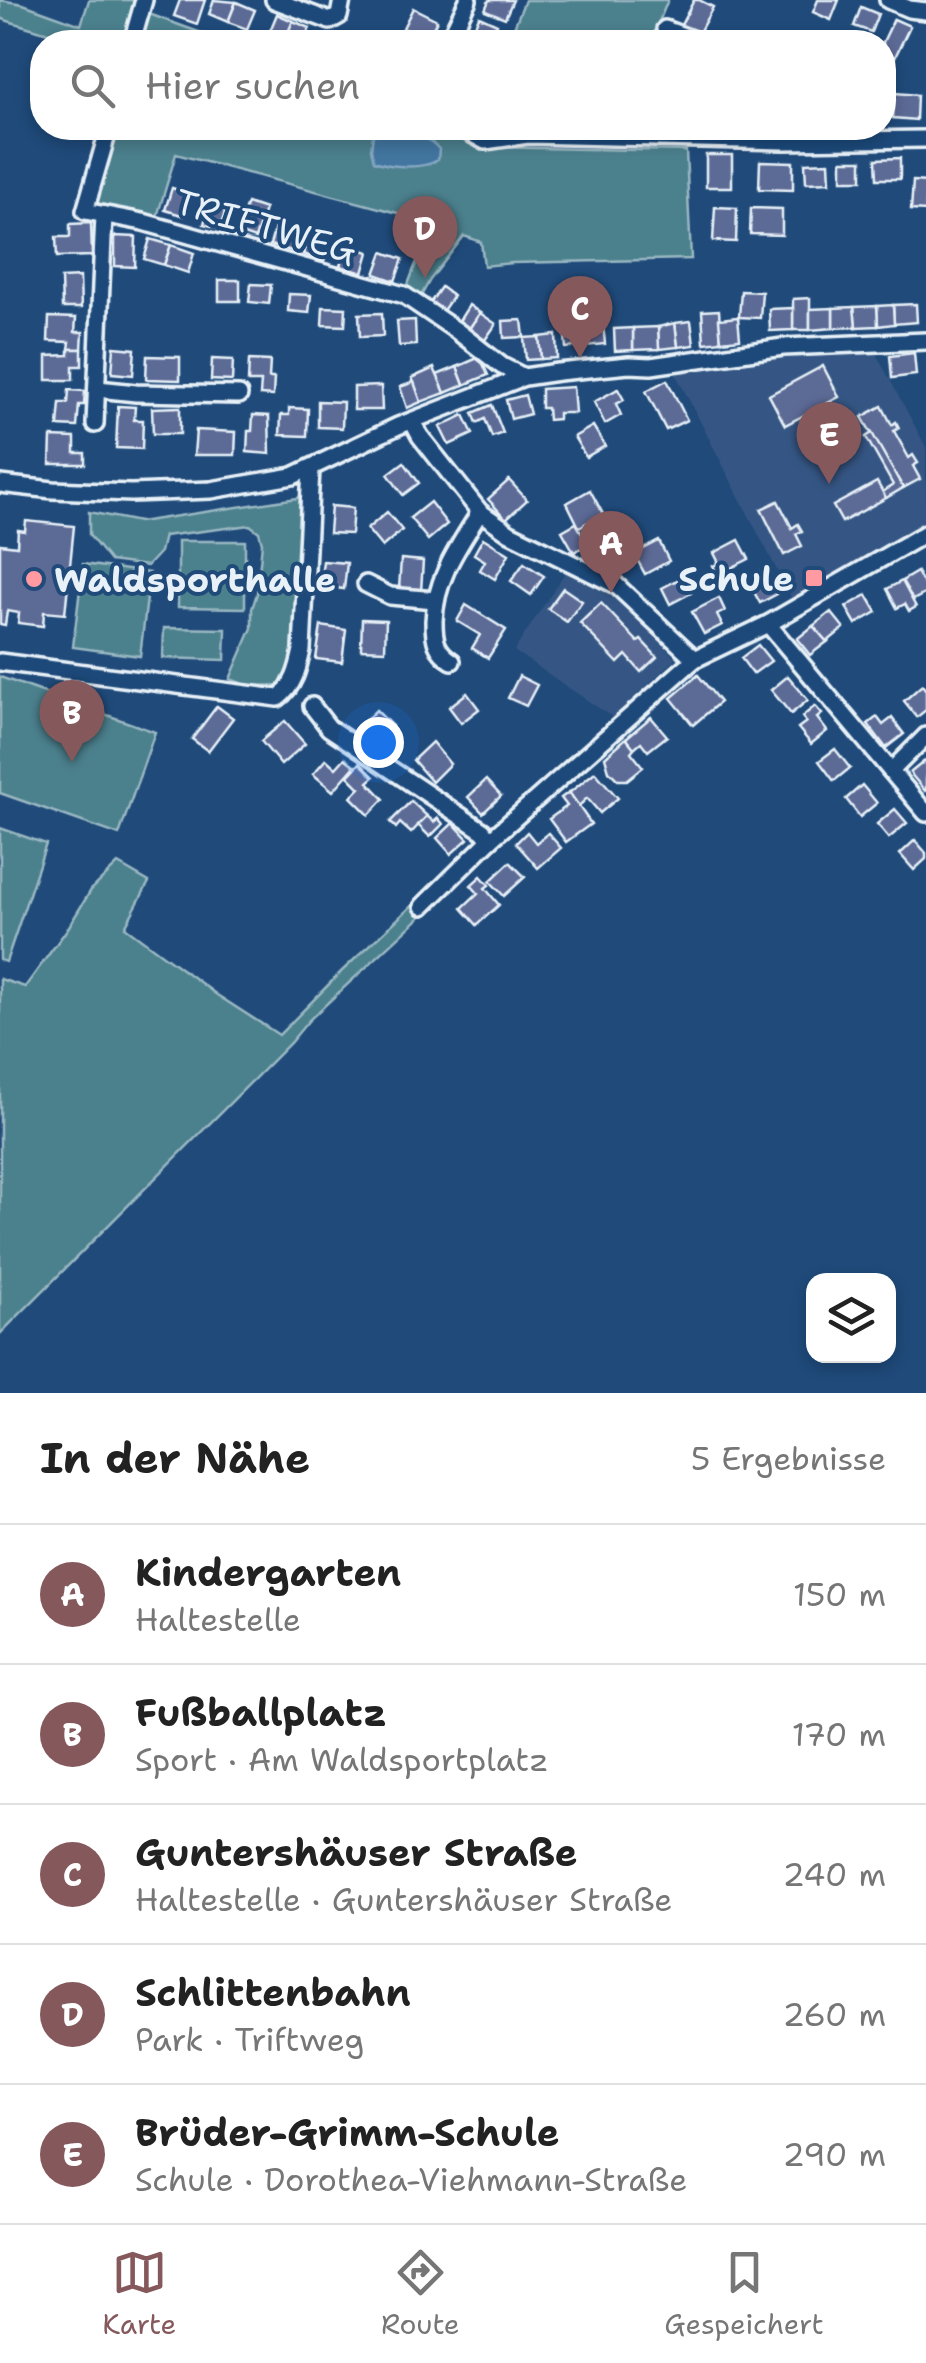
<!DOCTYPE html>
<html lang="de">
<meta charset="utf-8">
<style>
body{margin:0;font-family:"Shantell Sans",sans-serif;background:#f2f2f2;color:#222}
.controls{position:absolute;right:30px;bottom:30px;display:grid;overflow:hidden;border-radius:20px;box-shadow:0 5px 15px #0003}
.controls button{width:90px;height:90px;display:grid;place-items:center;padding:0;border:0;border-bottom:2px solid #e0e0e0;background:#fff;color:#222;font:50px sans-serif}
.you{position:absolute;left:378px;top:742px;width:35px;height:35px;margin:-25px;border:8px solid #fff;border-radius:50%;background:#1a73e8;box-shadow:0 0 0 15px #1a73e833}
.badge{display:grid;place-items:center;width:65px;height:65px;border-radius:50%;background:#85585c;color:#fff;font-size:32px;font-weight:700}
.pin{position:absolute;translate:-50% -82px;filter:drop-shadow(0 2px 5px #0008)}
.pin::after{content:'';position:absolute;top:52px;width:35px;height:30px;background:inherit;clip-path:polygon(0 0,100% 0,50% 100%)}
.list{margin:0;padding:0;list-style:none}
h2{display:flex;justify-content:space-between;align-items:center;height:130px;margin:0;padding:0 40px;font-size:42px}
h2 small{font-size:32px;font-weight:400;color:#767676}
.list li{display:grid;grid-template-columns:65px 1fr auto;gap:30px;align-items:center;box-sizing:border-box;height:140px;padding:0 40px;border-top:2px solid #e0e0e0}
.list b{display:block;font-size:38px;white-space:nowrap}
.list p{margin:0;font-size:32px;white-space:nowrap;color:#767676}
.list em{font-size:32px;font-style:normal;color:#767676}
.icon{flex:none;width:55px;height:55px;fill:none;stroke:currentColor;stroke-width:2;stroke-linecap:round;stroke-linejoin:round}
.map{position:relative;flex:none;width:926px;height:1393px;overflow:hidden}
.search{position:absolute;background:#fff;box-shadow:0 5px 15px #0003;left:30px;right:30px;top:30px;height:110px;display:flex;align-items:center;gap:25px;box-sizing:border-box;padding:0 35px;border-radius:40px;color:#767676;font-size:38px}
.sheet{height:830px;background:#fff}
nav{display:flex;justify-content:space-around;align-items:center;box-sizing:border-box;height:140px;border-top:2px solid #e0e0e0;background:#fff;font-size:28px;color:#767676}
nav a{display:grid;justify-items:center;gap:5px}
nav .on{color:#85585c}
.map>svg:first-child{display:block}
.built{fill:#355784}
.green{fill:#4b808d;stroke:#9ab8c2;stroke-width:2.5}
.water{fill:#4376a0;stroke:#85a7c3;stroke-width:2.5}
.building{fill:#5c6a96;stroke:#e8f1f8;stroke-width:2.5}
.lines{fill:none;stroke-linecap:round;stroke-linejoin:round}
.minor-casing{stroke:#e8f1f8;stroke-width:22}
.minor{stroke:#1f4a7a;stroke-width:15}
.poi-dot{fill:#ff9aa2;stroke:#1f4a7a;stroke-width:4}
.labels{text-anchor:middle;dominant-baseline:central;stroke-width:8;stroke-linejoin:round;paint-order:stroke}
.street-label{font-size:35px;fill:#e8f1f8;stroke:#1f4a7a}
.poi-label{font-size:35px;font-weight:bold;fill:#e8f1f8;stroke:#1f4a7a;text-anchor:end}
</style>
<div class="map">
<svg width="926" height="1393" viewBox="0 0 926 1393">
<rect width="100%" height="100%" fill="#1f4a7a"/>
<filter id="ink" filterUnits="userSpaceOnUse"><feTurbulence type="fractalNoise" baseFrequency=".01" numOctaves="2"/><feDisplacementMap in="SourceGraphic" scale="20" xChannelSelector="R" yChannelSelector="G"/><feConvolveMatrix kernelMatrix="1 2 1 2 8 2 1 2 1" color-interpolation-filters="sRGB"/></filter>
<g filter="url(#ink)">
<!-- built -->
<g class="built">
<polygon points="873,348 926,447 926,521 792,599 672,367 785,351"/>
<polygon points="566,571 616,596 676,659 612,717 514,651"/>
</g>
<!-- green -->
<g class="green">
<polygon points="0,0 23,4 81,25 89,0 137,0 124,42 78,42 8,21 0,18"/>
<polygon points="525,0 668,0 655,31 682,42 625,42 601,34 580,42 508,42"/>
<polygon points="149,14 218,39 226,42 141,42"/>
<polygon points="116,128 440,128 488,147 686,151 691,259 512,263 484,266 481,242 464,236 430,280 417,303 404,295 432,222 176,154 156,220 93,202"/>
<polygon points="304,497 296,644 285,685 249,686 230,679 252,628 252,609 257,593 262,543 259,532 250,525 164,536 160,552 147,566 110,561 89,535 89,512 139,522"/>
<polygon points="178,541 245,541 245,608 178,607"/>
<polygon points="83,564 150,573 140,656 73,647"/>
<polygon points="164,628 226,629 225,660 163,658"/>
<polygon points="0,677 155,732 119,835 0,793"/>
<polygon points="0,828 46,844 6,962 0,960"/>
<polygon points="118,864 149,882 125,927 217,995 279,1035 341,972 420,898 429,909 309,1020 290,1043 0,1334 0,979 25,987 68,928 91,890"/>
</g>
<!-- water -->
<path class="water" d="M 385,132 C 408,132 423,132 439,149 L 438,160 C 421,170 392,167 374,161 L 371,149 L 373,135 Z"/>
<!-- building -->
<g class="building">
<polygon points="180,0 205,0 197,24 174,16"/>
<polygon points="214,0 236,2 228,22 209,14"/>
<polygon points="489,0 513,0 505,18 485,10"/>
<polygon points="694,0 699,0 713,7 697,36 680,27"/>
<polygon points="818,0 839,0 831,20 813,12"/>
<polygon points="236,2 255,10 247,29 228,22"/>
<polygon points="861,7 878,14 871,32 854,26"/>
<polygon points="413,8 437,20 427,40 403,28"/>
<polygon points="277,14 293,21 284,42 277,42 267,38"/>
<polygon points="479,16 497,24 490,42 468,42"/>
<polygon points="894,19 910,26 895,57 884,51 883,42"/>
<polygon points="293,21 310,28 304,42 284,42"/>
<polygon points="895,93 917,95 916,120 893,118"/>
<rect x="706" y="155" width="26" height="32"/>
<polygon points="900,158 900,179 877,179 876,159"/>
<rect x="842" y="160" width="20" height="20"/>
<polygon points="760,161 793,162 793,190 759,189"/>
<polygon points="829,162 830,182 806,183 805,163"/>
<polygon points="913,181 926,182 926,211 911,210"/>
<polygon points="172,188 192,194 185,216 165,210"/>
<polygon points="210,201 227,206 220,228 204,224"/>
<polygon points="247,203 265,209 255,239 237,233"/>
<polygon points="715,207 737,208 736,242 713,241"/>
<polygon points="751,208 782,209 782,235 750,234"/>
<polygon points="91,223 92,256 57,257 56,237 70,237 70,224"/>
<polygon points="275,228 297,234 292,251 270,245"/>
<polygon points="310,235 331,242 324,261 303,254"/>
<polygon points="115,236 136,237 135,267 115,266"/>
<polygon points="150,239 171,245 164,265 144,259"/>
<polygon points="171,245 194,253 188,273 164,265"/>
<polygon points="347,245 369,252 363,273 340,266"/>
<polygon points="383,252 403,259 395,281 375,274"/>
<polygon points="80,277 81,308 62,308 61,278"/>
<rect x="219" y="280" width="21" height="21"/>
<polygon points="251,284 271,285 269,304 249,302"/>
<polygon points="441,287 453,296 442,312 430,303"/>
<polygon points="741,291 762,292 760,318 739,317"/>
<polygon points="289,294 311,295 309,313 288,311"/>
<polygon points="810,298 810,330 793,330 793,299"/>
<polygon points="916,304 917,322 894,324 893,305"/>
<polygon points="469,305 480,313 469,329 459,321"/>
<polygon points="893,305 894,324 878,326 877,306"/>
<polygon points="877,306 878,326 856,327 854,307"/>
<polygon points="323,307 346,308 345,326 322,325"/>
<polygon points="854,307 856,327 833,328 833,308"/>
<polygon points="793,308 793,330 770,331 769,309"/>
<polygon points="833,308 833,328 810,330 810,309"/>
<polygon points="719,310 721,341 704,343 702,311"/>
<polygon points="382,313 383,336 360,337 359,314"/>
<polygon points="480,313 496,324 485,340 469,329"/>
<polygon points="602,314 605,344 566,348 563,318"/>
<polygon points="49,317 76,318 75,332 83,332 82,349 69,349 70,342 48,341"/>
<polygon points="738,317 740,339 721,341 719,319"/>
<polygon points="415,320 416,345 399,346 397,321"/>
<polygon points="522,320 524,337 504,338 503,321"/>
<polygon points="691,321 694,345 678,347 675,323"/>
<polygon points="675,323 678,347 659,349 658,327"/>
<polygon points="658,327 659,349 633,350 633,328"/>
<polygon points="633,328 633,350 615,351 614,329"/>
<polygon points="556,335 557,358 541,359 539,337"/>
<polygon points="539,337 541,359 526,360 524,338"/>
<polygon points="114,347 135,349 133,375 112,373"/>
<polygon points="69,349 82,349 82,366 73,366 73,380 47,380 47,356 69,355"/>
<polygon points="914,353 916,375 892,378 890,356"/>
<polygon points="147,356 180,357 180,380 146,379"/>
<polygon points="480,357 488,375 464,385 457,367"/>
<polygon points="212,359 233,360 232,381 211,380"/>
<polygon points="249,360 270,361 269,378 274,378 273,396 260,395 261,382 248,382"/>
<polygon points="823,366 839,397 785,425 769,395"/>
<polygon points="457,367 464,385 445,393 437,375"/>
<polygon points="434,368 445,393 421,402 412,378"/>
<polygon points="667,380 687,420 666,430 646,391"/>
<polygon points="414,382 421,402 407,408 400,387"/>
<polygon points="381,386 382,410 354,410 354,387"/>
<polygon points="573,387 575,413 558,413 558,419 548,420 547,408 541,408 541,389"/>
<polygon points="618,389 624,400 616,404 621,415 605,424 594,402"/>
<polygon points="69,390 85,391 84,405 79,405 77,427 58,426 60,403 68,403"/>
<polygon points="525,395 530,414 511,419 506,400"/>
<polygon points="318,401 343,402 342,428 318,427"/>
<polygon points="492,405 503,433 492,437 485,419 477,423 473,413"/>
<polygon points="118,406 135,407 134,420 143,420 142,449 116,448"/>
<polygon points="882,406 892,425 896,422 899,428 894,431 909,458 913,455 918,463 913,466 920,479 903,488 862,417"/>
<polygon points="180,407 180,434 153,434 152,408"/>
<polygon points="289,408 308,409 307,436 280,435 281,415 289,415"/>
<polygon points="253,415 269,416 270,454 247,452 248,431 252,431"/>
<polygon points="464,415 473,434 449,445 440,427"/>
<polygon points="593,426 605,446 586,457 574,437"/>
<polygon points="196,430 236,432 235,455 194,455"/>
<polygon points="872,433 903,488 886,498 882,492 893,485 866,437"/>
<polygon points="51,437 75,438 75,453 85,453 85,464 50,464"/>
<polygon points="404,462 419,483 403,495 388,474"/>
<polygon points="509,480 527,500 506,519 488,499"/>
<polygon points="877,482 886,498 842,522 833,506"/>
<polygon points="590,490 603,514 579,527 567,503"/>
<polygon points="778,501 792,528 798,524 802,531 796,534 802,546 784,555 761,509"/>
<polygon points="430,502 447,524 428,540 410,518"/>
<polygon points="331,506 353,508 351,534 329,533"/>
<polygon points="387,512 402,530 382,547 367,529"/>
<polygon points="26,521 74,526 65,614 44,612 43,626 18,623 19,613 7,611 5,625 0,624 0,544 17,546 18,530 25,531"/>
<polygon points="576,523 588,544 574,552 562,531"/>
<polygon points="615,527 624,545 602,555 593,537"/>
<polygon points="483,538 509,554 495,579 480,570 485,561 474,554"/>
<polygon points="739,540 749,559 729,569 730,573 719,579 713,566 719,563 714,553"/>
<polygon points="659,541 669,561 645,574 634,554"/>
<polygon points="401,559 423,561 421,591 399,589"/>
<polygon points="323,561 347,563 344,589 320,586"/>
<polygon points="524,563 544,576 531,595 511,581"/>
<polygon points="765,570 777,594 760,603 747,579"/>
<polygon points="917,572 926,588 926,593 913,600 902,581"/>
<polygon points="683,577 691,593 670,604 662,588"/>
<polygon points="902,581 916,607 909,611 905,604 897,608 887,589"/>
<polygon points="563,588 582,601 567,622 548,609"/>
<polygon points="867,595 877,612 856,624 846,607"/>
<polygon points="719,598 725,611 717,615 722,625 704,634 692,612"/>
<polygon points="601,603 638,642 641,640 657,657 641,672 626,655 618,663 580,623"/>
<polygon points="466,605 506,630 488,658 472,648 480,635 457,621"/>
<polygon points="831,612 844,628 827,642 813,626"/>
<polygon points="362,619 386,620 385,650 361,649"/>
<polygon points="321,626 346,630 342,662 316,659"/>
<polygon points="813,626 827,642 810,655 797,639"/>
<polygon points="758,645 771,661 753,674 741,658"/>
<polygon points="698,675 720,702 693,725 671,698"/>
<polygon points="519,676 537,685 526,706 508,698"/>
<polygon points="788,676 808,700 791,714 771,690"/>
<polygon points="922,685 926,690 926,710 917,717 904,701"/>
<polygon points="467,693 479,709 461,723 449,707"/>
<polygon points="217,706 233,718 208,751 192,739"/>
<polygon points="815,706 822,714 817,718 827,731 811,744 798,728 806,722 802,717"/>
<polygon points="376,710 392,726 376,742 360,726"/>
<polygon points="651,717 667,736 648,751 641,742 634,748 626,738"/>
<polygon points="877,717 883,725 892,718 904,734 886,748 868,724"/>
<polygon points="285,721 305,744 281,765 261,741"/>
<polygon points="626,738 634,748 631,752 643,767 627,780 618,780 609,771 605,757"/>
<polygon points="432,742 450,764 432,782 413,760"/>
<polygon points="835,749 850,768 834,781 819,761"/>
<polygon points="345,758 355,766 333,791 313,774 326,759 336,768"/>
<polygon points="926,760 926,790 925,791 910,773"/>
<polygon points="360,763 374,777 368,782 384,799 369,815 351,797 360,788 348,776"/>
<polygon points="595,772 618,798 600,813 587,798 579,806 569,793"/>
<polygon points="486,780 501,796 483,813 468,797"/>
<polygon points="862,785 877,803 860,817 846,799"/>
<polygon points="569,792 591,824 566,842 549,819 567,806 561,798"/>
<polygon points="411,801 427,816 411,833 400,823 396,828 390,822"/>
<polygon points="895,809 907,823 889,838 877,824"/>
<polygon points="427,816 434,822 438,818 443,824 430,837 418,825"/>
<polygon points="453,823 468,839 451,854 437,838"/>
<polygon points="527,832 536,843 548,833 561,848 538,868 516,843"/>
<polygon points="915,840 926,853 926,859 914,870 900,854"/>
<polygon points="510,862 525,877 504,896 490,881"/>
<polygon points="481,876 489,885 485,888 499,905 477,925 462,908 478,893 471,885"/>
</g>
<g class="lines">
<!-- minor casing -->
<g class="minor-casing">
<g id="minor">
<polyline points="274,0 330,21 339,16 342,0"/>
<polyline points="888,0 909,9 926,11"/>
<polyline points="665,29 699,42"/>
<polyline points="132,42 144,0"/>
<polyline points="448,42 468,0"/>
<polyline points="109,128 85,211 143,222 404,295 457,331 502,366 524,377"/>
<polyline points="461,128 485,141 528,135 784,141 926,139"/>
<polyline points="98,389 136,393 239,395"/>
<polyline points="412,421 420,436 480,512 510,533 616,585 695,659"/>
<polyline points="95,424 104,215"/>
<polyline points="0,484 53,490 131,493 211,490 293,476 398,426 524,377 558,372 629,365 651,366 783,347 926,341"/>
<polyline points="366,584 390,596 435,600"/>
<polyline points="768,624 926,813"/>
<path d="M 452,661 C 436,651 434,640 434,621 C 435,579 458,547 480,512"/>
<path d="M 0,662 L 278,698 C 294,686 298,669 302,650 L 311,469"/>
<polyline points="312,706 329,728 483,831 490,840"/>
<polyline points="891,771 926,736"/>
<polyline points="423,906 490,840 695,659 768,624 926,533"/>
</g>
</g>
<!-- minor -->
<use href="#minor" class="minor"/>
</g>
</g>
<!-- markers -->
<g class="poi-dot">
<rect x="804" y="568" width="20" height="20" rx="5"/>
<circle cx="34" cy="579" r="10"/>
</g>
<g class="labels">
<!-- street labels -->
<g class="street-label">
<text transform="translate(266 226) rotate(16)">TRIFTWEG</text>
</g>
<!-- poi labels -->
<g class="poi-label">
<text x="794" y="578">Schule</text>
<text x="54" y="579" text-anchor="start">Waldsporthalle</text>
</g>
</g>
</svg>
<div class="controls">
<button><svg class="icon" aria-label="layers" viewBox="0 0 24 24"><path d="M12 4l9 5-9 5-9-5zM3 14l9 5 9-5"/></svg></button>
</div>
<div class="you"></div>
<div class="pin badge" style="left:611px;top:593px">A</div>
<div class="pin badge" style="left:72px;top:762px">B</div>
<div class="pin badge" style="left:580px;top:358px">C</div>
<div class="pin badge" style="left:425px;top:278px">D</div>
<div class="pin badge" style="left:829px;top:484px">E</div>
<div class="search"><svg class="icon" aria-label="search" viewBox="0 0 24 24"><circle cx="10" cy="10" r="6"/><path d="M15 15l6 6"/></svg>Hier suchen</div>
</div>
<section class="sheet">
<h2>In der Nähe<small>5 Ergebnisse</small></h2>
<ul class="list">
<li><span class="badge">A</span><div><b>Kindergarten</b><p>Haltestelle</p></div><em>150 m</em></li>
<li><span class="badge">B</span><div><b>Fußballplatz</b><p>Sport · Am Waldsportplatz</p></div><em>170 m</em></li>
<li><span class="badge">C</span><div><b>Guntershäuser Straße</b><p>Haltestelle · Guntershäuser Straße</p></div><em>240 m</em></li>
<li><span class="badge">D</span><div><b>Schlittenbahn</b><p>Park · Triftweg</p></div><em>260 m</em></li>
<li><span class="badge">E</span><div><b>Brüder-Grimm-Schule</b><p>Schule · Dorothea-Viehmann-Straße</p></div><em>290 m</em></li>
</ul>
</section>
<nav>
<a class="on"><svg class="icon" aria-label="map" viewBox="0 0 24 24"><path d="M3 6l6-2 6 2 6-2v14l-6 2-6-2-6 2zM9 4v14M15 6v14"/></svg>Karte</a>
<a><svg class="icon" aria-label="directions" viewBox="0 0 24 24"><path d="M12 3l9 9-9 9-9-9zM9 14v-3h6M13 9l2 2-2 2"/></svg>Route</a>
<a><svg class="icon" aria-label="saved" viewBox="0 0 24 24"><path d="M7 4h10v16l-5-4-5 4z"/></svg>Gespeichert</a>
</nav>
